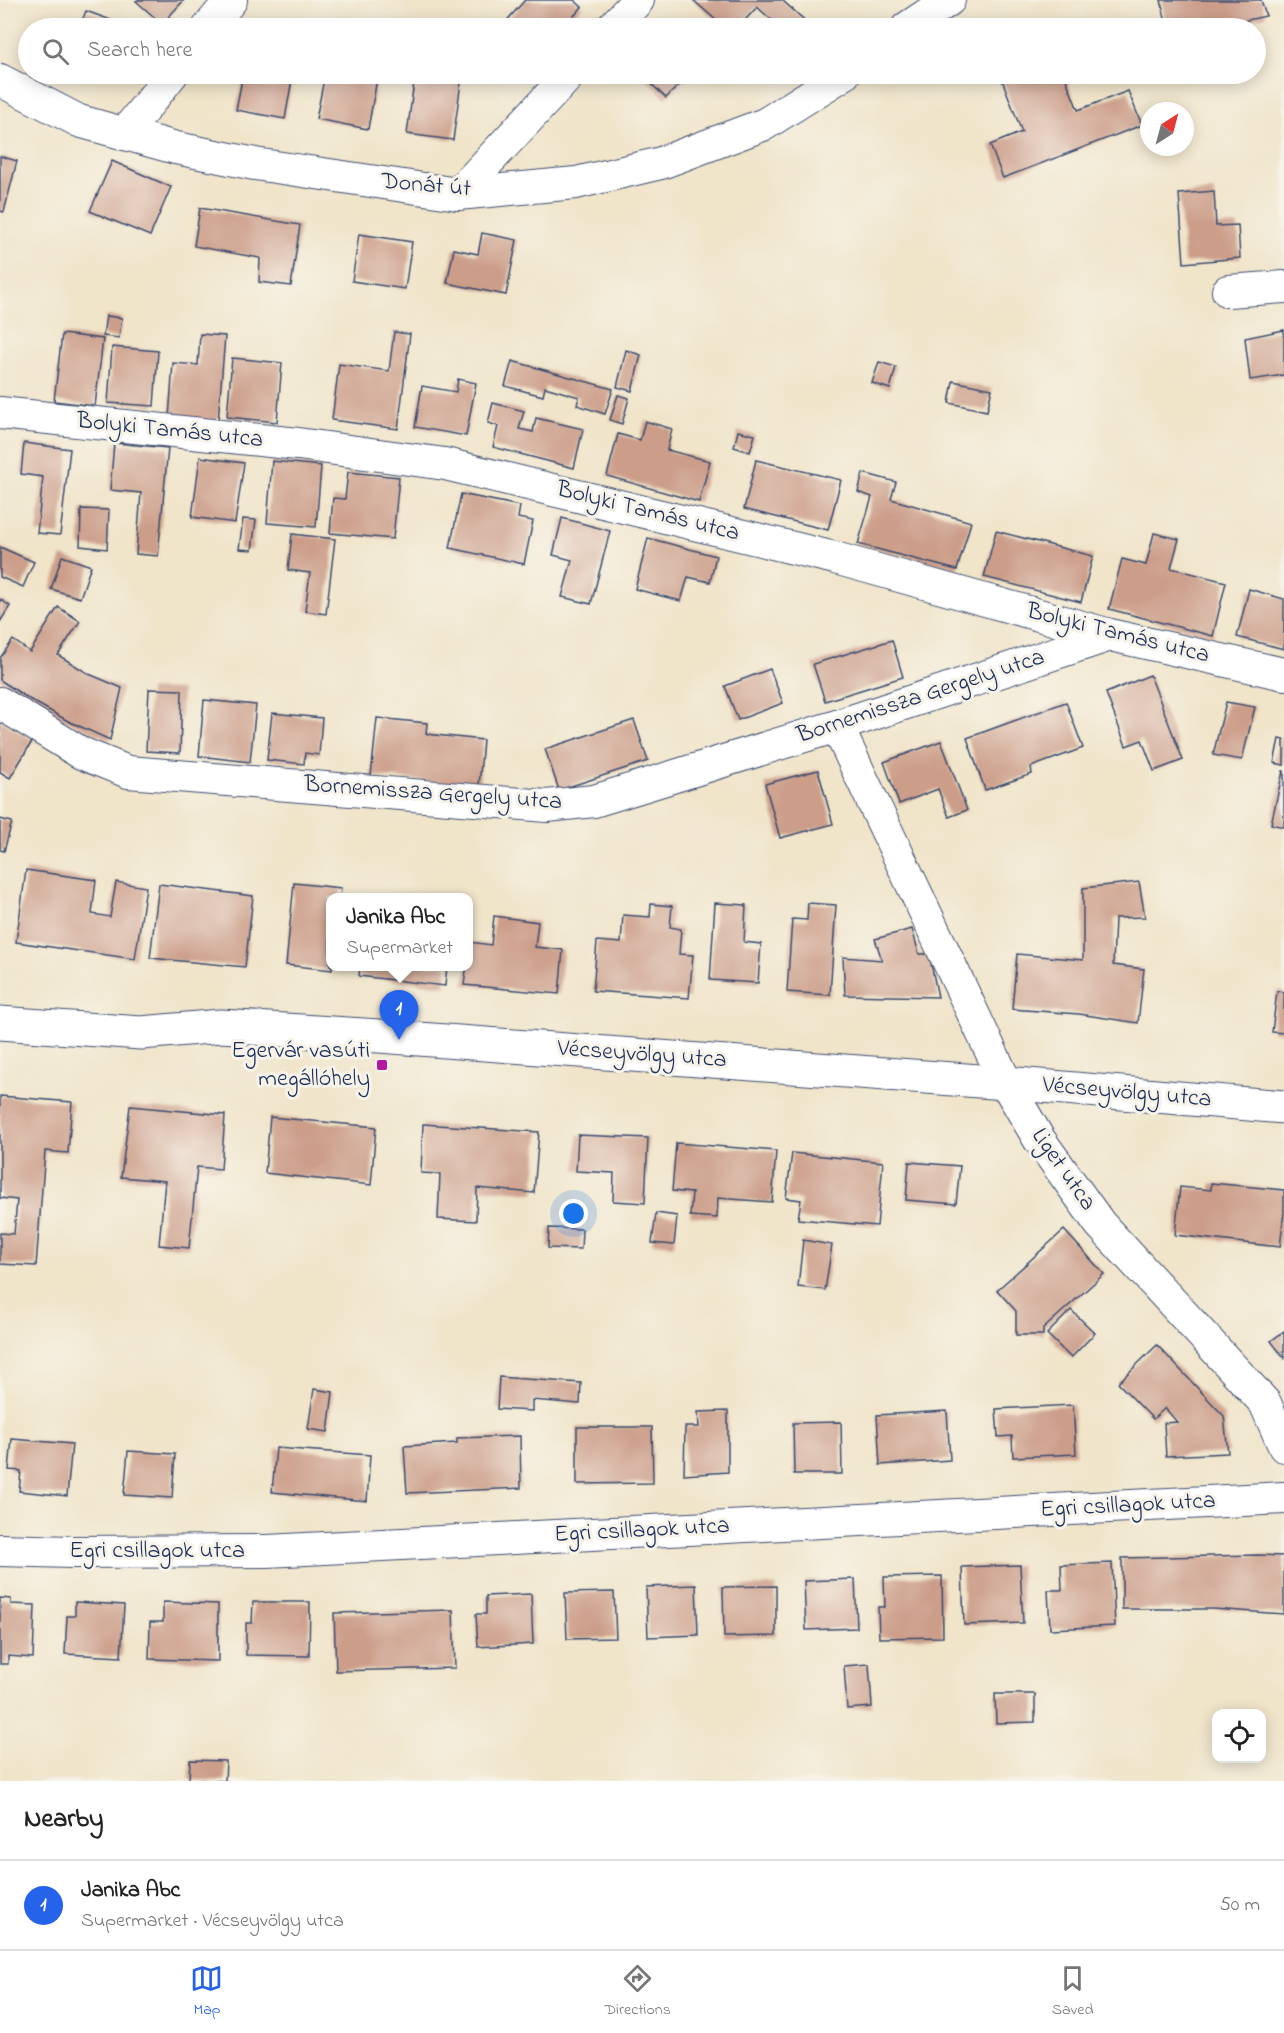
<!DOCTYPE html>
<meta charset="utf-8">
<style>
body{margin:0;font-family:"Indie Flower",sans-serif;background:#f2f2f2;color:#222}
.controls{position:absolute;right:18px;bottom:18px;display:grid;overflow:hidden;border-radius:12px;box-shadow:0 3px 15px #0003}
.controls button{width:54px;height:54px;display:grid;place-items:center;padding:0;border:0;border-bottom:2px solid #e0e0e0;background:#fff;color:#222;font:30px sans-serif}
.compass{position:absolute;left:1140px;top:102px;width:54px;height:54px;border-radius:50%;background:#fff;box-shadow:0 3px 15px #0003;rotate:36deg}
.you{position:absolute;left:574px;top:1214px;width:21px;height:21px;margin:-15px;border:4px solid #fff;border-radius:50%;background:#1a73e8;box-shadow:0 0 0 9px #1a73e833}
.badge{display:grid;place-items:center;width:39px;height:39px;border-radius:50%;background:#2563eb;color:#fff;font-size:20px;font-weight:700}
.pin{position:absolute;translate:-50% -50px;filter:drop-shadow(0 2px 3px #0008)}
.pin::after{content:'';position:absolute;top:32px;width:21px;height:18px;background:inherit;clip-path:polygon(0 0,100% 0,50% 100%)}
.popup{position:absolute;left:326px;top:893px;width:147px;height:78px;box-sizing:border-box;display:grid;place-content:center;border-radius:12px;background:#fff;filter:drop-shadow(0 2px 4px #0005);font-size:20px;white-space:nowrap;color:#767676}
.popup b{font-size:22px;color:#222}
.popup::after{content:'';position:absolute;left:50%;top:100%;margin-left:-12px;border:12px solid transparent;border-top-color:#fff}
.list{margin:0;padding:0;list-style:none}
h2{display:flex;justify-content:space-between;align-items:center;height:78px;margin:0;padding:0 24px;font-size:26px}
h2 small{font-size:20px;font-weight:400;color:#767676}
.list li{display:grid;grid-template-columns:39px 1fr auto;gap:18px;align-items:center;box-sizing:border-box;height:90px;padding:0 24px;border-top:2px solid #e0e0e0}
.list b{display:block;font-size:22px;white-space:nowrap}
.list p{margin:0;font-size:20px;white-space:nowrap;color:#767676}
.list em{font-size:20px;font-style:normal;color:#767676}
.icon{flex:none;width:33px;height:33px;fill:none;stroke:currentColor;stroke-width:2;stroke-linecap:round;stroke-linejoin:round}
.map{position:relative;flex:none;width:1284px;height:1781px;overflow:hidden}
.search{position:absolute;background:#fff;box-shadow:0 3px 15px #0003;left:18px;right:18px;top:18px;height:66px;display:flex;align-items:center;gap:15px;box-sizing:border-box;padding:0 21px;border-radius:33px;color:#767676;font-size:22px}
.sheet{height:168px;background:#fff}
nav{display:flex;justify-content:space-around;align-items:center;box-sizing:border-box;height:84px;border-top:2px solid #e0e0e0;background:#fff;font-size:16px;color:#767676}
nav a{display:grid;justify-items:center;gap:3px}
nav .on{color:#2563eb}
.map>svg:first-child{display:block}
.building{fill:#cc9e8a}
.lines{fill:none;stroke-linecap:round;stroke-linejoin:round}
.street-casing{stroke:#3b4a6e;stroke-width:34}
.secondary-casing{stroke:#3b4a6e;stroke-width:35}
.street{stroke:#fff;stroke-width:32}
.secondary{stroke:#fff;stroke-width:33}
.poi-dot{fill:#b5179e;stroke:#f7f3e8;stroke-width:2}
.labels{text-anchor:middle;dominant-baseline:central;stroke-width:6;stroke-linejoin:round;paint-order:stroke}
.street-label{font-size:24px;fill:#1b2f5e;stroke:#f7f3e8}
.poi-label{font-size:24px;fill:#1b2f5e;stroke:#f7f3e8;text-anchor:end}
</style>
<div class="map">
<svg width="1284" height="1781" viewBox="0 0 1284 1781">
<rect width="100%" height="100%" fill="#f7f3e8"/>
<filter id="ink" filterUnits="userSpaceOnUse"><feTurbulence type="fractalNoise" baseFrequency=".0167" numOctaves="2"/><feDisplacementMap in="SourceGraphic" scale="12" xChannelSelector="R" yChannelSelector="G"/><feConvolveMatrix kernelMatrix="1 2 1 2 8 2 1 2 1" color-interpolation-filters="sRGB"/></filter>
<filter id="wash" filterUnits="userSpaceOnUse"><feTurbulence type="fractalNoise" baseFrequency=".008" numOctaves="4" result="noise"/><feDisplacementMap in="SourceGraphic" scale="24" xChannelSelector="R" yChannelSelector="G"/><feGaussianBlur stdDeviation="1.35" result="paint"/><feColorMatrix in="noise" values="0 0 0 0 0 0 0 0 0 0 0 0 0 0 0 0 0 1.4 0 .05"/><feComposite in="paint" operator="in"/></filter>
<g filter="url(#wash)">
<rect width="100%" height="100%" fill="#f0e4c9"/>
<g id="blocks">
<!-- building -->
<g class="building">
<polygon points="138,0 184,0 162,24 136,1"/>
<polygon points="525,0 574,0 582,7 563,28 507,28 503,25"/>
<polygon points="693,0 782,0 811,26 808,28 781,28 757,7 738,28 725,28"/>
<polygon points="1161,0 1261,0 1266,16 1211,28 1167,28"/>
<polygon points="86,11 133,28 79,28"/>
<polygon points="243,74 293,74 285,119 236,110"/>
<polygon points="325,74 357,74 357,75 377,79 368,129 316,119"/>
<polygon points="415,74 462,75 453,140 407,134"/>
<polygon points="641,74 690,74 666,98"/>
<polygon points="1009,74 1064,74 1078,110 1128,91 1142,125 1003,178 990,145 1022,132 1001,77"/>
<polygon points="0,156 17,161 4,212 0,211"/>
<polygon points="112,161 171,187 150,236 90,211"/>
<polygon points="1214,191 1216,226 1238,225 1240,258 1184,263 1179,194"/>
<polygon points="200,208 300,225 291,286 259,282 260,258 194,246"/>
<polygon points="482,233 517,240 506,295 447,283 454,249 478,254"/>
<polygon points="359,234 412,242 405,289 352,281"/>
<polygon points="106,316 122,318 119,338 103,336"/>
<polygon points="1284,330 1284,375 1250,380 1245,338"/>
<polygon points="394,332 410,334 398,429 332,420 339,364 389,371"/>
<polygon points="62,334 103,339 95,406 54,401"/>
<polygon points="200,334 225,336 218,422 169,418 173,363 198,365"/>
<polygon points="112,347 158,351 154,406 108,403"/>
<polygon points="626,350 641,355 632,391 617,387"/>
<polygon points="232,358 282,363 277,422 227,417"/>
<polygon points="512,361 613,389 605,414 577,405 579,397 545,387 543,396 505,386"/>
<polygon points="879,362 896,367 890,389 872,383"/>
<polygon points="458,379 476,383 466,436 415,427 422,386 456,392"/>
<polygon points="953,381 992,389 987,411 949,403"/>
<polygon points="618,395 629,398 622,424 610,420"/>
<polygon points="493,403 524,411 519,429 533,432 536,418 583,429 574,468 493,447 498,426 488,423"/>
<polygon points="645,421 672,429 667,450 710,461 699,502 607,476 618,434 640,440"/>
<polygon points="738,431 755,435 750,452 734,447"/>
<polygon points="24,443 70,449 60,535 37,533 43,477 21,474"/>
<polygon points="114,443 168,448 158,556 136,554 141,493 110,490"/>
<polygon points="200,457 244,463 235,523 192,517"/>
<polygon points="756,460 841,480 828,530 744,509"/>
<polygon points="272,461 321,466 316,527 267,523"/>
<polygon points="348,472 399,477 393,539 330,533 333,498 345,499"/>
<polygon points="863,473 896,482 891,499 971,522 957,570 858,544 872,497 858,492"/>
<polygon points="461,494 520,506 518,518 533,521 524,564 450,548"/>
<polygon points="81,509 109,510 107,549 80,546"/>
<polygon points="562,518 610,531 591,604 562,597 572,560 553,555"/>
<polygon points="243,519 256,520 252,550 239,549"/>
<polygon points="996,531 1093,556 1081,602 984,577"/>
<polygon points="1154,533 1179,539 1171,568 1226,582 1213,636 1109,609 1122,559 1146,565"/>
<polygon points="292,534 335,539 326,614 305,611 310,573 288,570"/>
<polygon points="648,538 716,556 710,582 688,577 681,601 635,589"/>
<polygon points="0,547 34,562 23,587 0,577"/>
<polygon points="62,556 91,566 80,598 51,589"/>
<polygon points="1249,589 1284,599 1284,649 1237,637"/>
<polygon points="0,599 10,606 0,622"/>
<polygon points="58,607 80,621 58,655 89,674 122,688 110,740 68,721 29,699 0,680 0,658 13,640 30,652"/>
<polygon points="892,640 903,677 825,701 813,664"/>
<polygon points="770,669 783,703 738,720 725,686"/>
<polygon points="1150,675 1183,760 1154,771 1142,740 1126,746 1106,693"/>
<polygon points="149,689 182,690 180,753 146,751"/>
<polygon points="204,700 256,705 250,762 199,756"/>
<polygon points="1066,702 1083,748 1031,767 1032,774 985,790 967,738"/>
<polygon points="1226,702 1255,707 1242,760 1213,755"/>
<polygon points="272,713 322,718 319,755 305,753 304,764 267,760"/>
<polygon points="377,718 427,723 426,734 483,740 479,786 371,776"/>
<polygon points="0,720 33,740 10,778 0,772"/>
<polygon points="634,720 648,761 559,790 545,749"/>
<polygon points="1279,739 1284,740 1284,765 1274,763"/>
<polygon points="941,741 967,810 949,817 938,789 899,804 884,762"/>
<polygon points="818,770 833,824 780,838 765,784"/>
<polygon points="1283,771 1284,771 1284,827 1271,824"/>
<polygon points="0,819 12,822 4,851 0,850"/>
<polygon points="26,870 96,880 92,914 110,917 116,882 146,887 135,959 16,942"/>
<polygon points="1139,882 1145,917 1115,918 1113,965 1144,969 1138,1023 1079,1014 1012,1009 1017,954 1083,960 1083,888"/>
<polygon points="294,883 341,888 340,897 330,897 330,966 332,966 332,970 286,965"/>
<polygon points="159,884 253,896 245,967 150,958"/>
<polygon points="715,903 746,905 744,942 761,944 758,983 710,980"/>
<polygon points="808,903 836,905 830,995 787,992 792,919 807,920"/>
<polygon points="651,904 672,906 670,927 681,929 679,954 693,955 689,998 593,991 597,941 621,943 623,915 650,917"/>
<polygon points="494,916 538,922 535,947 563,950 559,994 464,985 470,942 491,945"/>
<polygon points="912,929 919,954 929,954 938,997 845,995 843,957 882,960 875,939"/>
<polygon points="360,966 447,966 445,986 359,976"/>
<polygon points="1277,991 1284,992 1284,1033 1272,1032"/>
<polygon points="0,1096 72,1102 68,1153 45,1151 36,1266 0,1264 0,1233 14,1234 17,1200 0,1198"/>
<polygon points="130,1106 225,1115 221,1169 197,1167 189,1248 159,1245 165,1181 121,1177"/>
<polygon points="270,1117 376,1127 371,1185 265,1173"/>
<polygon points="423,1124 539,1132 534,1193 477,1188 476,1221 438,1219 440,1174 421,1173"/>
<polygon points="578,1135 648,1138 645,1203 613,1201 614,1173 576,1171"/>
<polygon points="676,1143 776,1151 772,1202 718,1198 717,1218 690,1216 692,1193 672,1191"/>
<polygon points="792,1153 883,1162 877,1226 798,1219 801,1200 786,1198"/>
<polygon points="909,1162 960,1166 956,1204 906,1200"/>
<polygon points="1211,1183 1284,1190 1284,1212 1280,1247 1175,1235 1180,1187 1211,1190"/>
<polygon points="656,1213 677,1216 674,1245 652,1243"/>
<polygon points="549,1228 582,1229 581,1249 548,1248"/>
<polygon points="1064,1230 1104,1274 1043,1329 1043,1335 1016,1335 1016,1311 997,1290"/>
<polygon points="803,1240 832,1245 825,1290 798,1287"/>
<polygon points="1071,1310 1095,1333 1071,1358 1047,1334"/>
<polygon points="1284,1331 1284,1358 1271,1341"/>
<polygon points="1157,1345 1224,1416 1228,1453 1166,1456 1164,1423 1177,1422 1165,1408 1153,1419 1118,1383"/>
<polygon points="499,1377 581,1383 580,1404 532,1400 532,1411 497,1409"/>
<polygon points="314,1389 333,1392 328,1432 308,1429"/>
<polygon points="1073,1405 1076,1454 1013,1457 1012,1436 998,1437 996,1409"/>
<polygon points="728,1411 728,1472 684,1475 685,1427 699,1427 698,1412"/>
<polygon points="947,1411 950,1460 880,1465 877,1415"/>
<polygon points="841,1422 842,1474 794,1474 793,1423"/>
<polygon points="577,1427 652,1427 653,1483 577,1484"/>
<polygon points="520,1436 521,1488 407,1493 404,1446 457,1443 457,1438"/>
<polygon points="12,1439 72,1444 67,1496 19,1491 21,1471 9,1470"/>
<polygon points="276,1448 370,1455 367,1501 272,1492"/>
<polygon points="128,1451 175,1454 172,1498 124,1495"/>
<polygon points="1257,1555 1284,1556 1284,1614 1213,1609 1122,1609 1122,1558"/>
<polygon points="1112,1563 1115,1626 1050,1629 1048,1590 1062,1590 1061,1565"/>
<polygon points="1020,1565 1023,1623 964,1625 962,1567"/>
<polygon points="942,1576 943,1637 879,1638 878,1607 885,1607 884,1577"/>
<polygon points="855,1579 857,1628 806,1630 804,1581"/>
<polygon points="696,1585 698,1635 648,1637 646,1587"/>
<polygon points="776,1586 776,1636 724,1637 723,1587"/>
<polygon points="614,1592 616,1638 567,1639 565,1593"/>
<polygon points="531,1594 533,1644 478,1647 476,1614 486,1614 486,1596"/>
<polygon points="0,1598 11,1599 11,1604 35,1605 33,1658 8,1656 8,1664 0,1664"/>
<polygon points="75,1602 124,1605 121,1657 65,1654 67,1616 75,1616"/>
<polygon points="163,1602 218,1604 218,1661 149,1659 150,1622 163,1622"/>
<polygon points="253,1602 310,1602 309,1656 246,1655 246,1623 252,1623"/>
<polygon points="453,1610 455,1668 336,1671 334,1613"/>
<polygon points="869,1664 872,1707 847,1709 844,1666"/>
<polygon points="995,1694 1035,1694 1035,1722 996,1723"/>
<polygon points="190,1760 226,1761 225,1781 189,1780"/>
</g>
</g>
</g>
<g filter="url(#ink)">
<use href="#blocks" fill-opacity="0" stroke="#3b4a6e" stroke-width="1.5"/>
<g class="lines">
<!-- street casing -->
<g class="street-casing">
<g id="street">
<polyline points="208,28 231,0"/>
<polyline points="612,28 638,0"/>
<polyline points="907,28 949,0"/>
<polyline points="0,80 79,121 176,148 255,164 458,194 576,183 661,163 765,124 844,74"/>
<polyline points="124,134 172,74"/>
<polyline points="458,194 570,74"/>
<polyline points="1228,291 1284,287"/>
<polyline points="0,413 298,444 445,464 835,558 1110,635 1284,674"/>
<polyline points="0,703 81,753 128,772 547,806 594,801 837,726 1110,635"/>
<polyline points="837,726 1006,1083 1039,1139 1100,1224 1265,1403 1284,1446"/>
<polyline points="0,1550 71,1552 267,1551 1284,1498"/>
</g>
</g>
<!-- secondary casing -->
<g class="secondary-casing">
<polyline id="secondary" points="0,1023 141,1033 221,1026 379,1036 1006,1083 1284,1107"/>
</g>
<!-- street -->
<use href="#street" class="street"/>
<!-- secondary -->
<use href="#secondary" class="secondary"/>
</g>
</g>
<!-- markers -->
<rect class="poi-dot" x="376" y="1059" width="12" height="12" rx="3"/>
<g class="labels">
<!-- street labels -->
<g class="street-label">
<text transform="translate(426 186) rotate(5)">Donát út</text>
<text transform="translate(170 431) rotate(6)">Bolyki Tamás utca</text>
<text transform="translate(648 512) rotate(14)">Bolyki Tamás utca</text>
<text transform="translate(1118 634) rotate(14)">Bolyki Tamás utca</text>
<text transform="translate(921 697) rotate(-18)">Bornemissza Gergely utca</text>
<text transform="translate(433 794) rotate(4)">Bornemissza Gergely utca</text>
<text transform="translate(642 1055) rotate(4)">Vécseyvölgy utca</text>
<text transform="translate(1127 1093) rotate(5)">Vécseyvölgy utca</text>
<text transform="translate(1063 1170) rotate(55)">Liget utca</text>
<text transform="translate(1128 1506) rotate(-3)">Egri csillagok utca</text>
<text transform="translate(642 1531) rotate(-3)">Egri csillagok utca</text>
<text x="157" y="1551">Egri csillagok utca</text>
</g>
<!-- poi labels -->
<g class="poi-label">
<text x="370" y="1051">Egervár vasúti<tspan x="370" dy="28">megállóhely</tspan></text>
</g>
</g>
</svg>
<div class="controls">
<button><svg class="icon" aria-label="locate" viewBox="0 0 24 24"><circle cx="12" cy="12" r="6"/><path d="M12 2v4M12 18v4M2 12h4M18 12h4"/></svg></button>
</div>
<svg class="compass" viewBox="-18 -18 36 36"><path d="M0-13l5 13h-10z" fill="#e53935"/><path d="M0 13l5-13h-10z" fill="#767676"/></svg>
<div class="you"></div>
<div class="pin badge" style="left:399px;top:1040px">1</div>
<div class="popup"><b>Janika Abc</b>Supermarket</div>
<div class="search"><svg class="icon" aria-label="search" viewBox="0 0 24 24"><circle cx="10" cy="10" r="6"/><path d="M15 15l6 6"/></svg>Search here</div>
</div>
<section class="sheet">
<h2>Nearby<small></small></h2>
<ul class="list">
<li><span class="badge">1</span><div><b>Janika Abc</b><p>Supermarket · Vécseyvölgy utca</p></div><em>50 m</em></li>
</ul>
</section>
<nav>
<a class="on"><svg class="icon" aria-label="map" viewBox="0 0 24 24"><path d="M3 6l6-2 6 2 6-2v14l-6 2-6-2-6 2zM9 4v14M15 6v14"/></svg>Map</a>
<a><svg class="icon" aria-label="directions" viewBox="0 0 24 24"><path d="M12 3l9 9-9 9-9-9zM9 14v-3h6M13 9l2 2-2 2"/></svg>Directions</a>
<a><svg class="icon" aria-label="saved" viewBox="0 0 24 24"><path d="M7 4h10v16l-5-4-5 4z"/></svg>Saved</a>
</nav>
